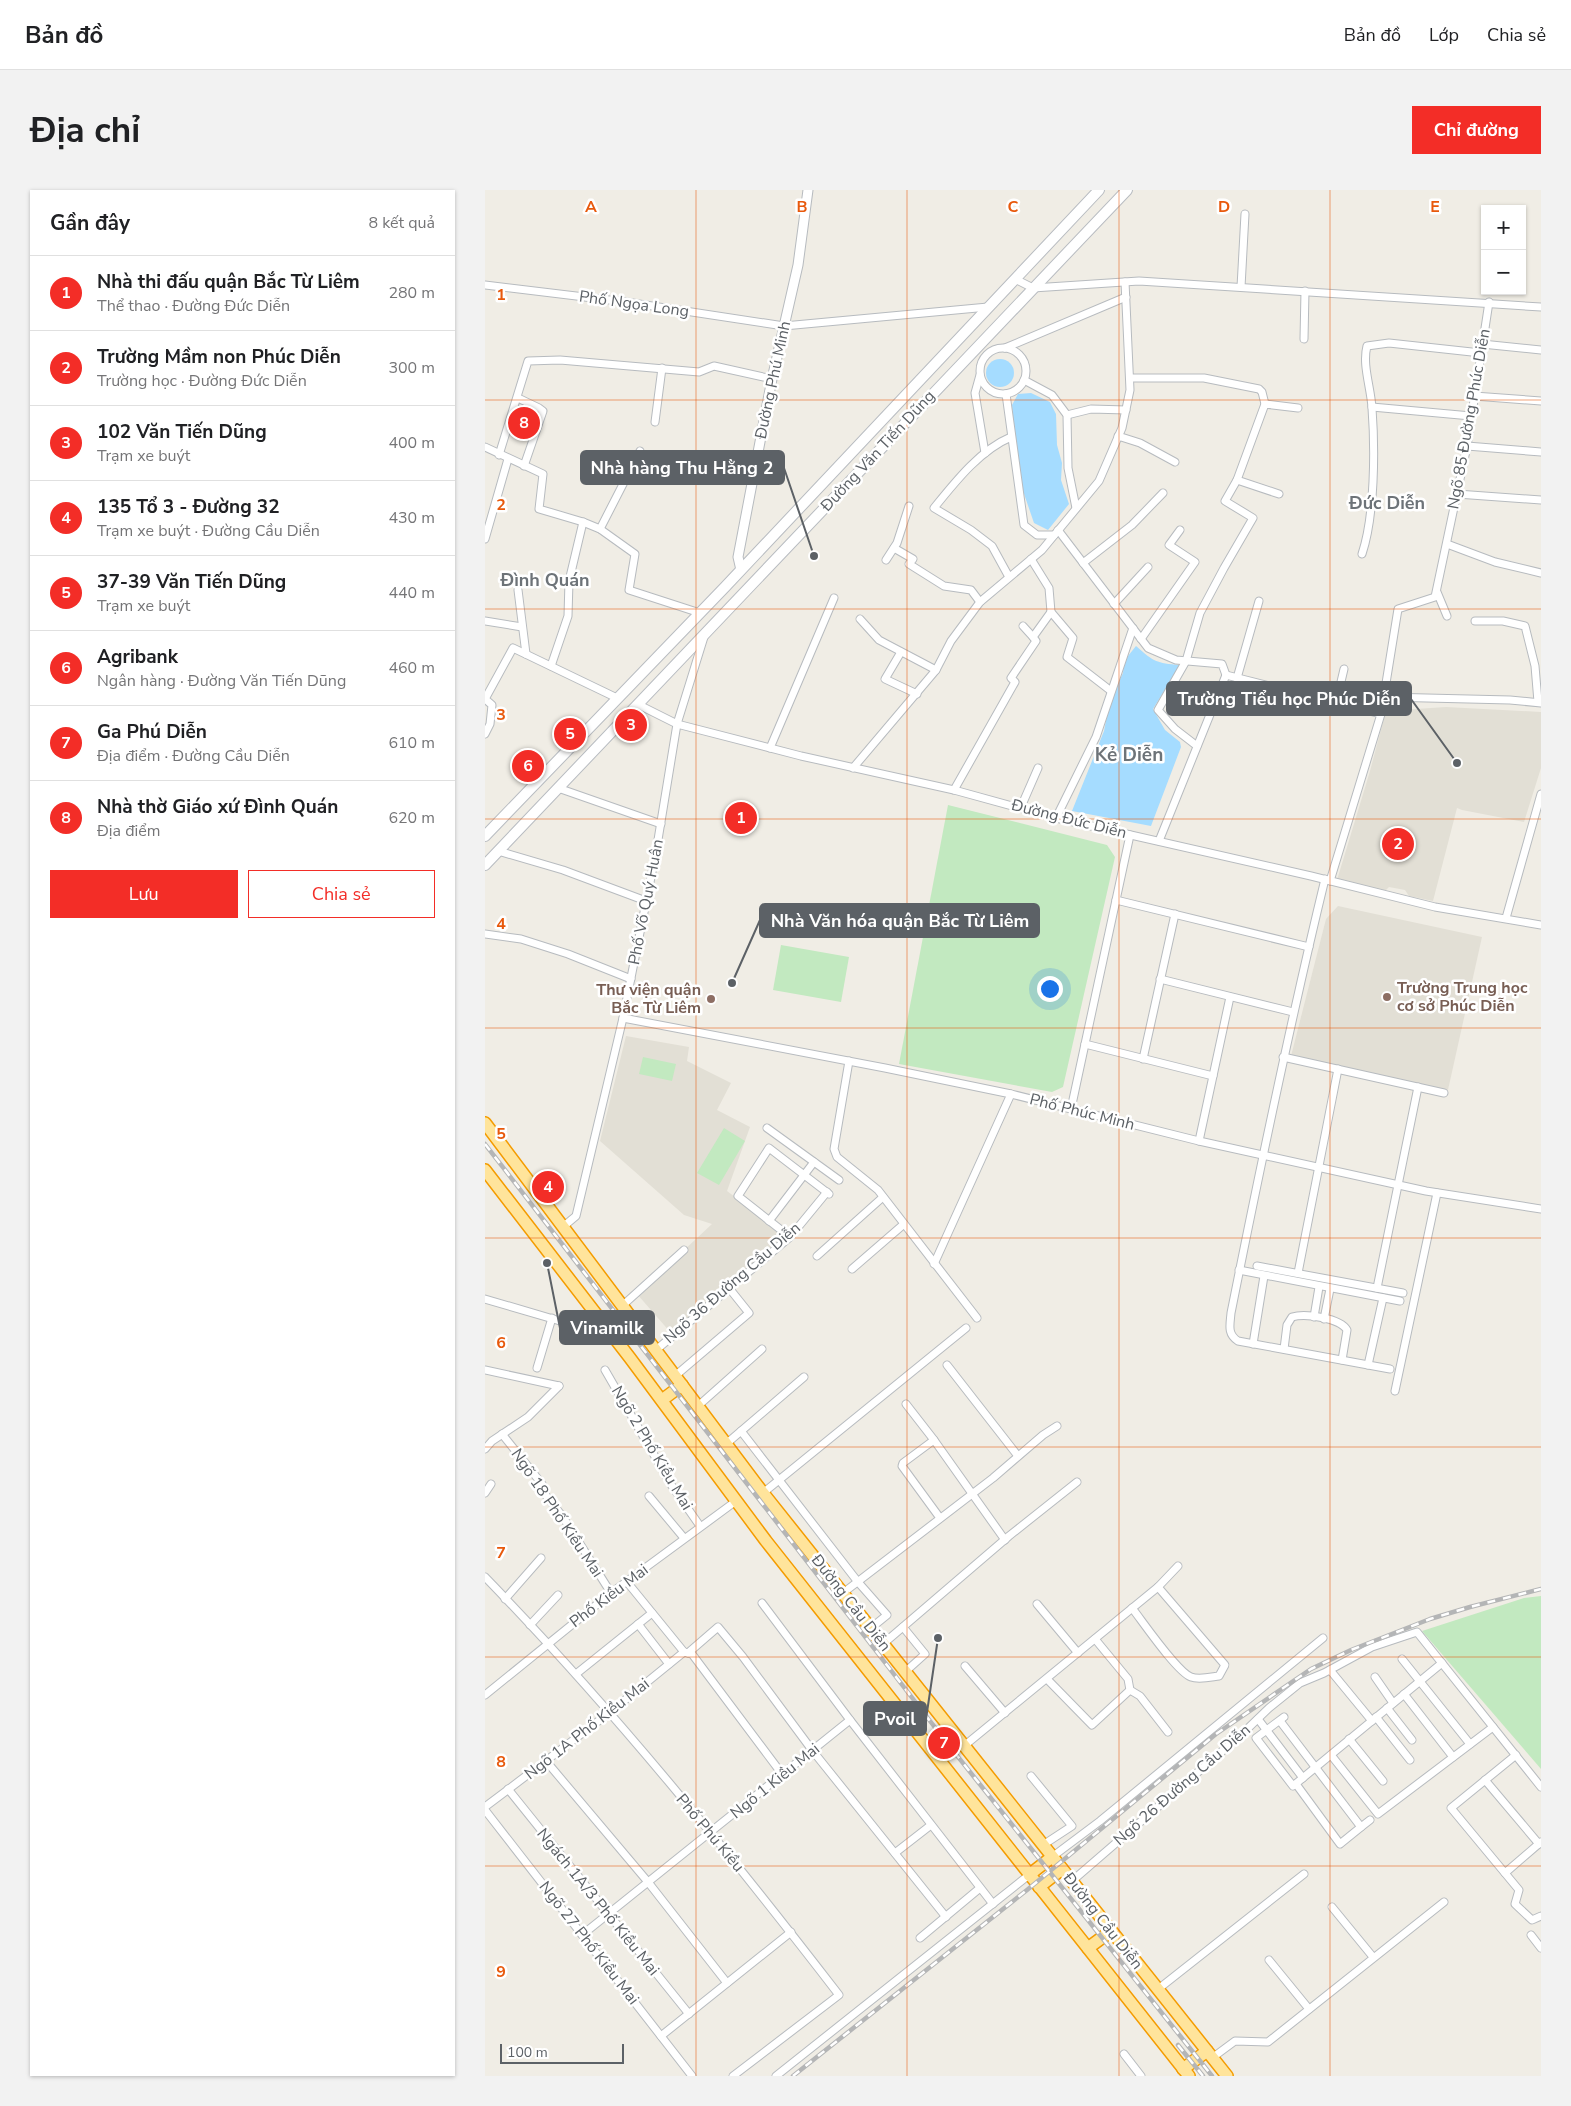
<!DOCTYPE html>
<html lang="vi">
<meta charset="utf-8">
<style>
body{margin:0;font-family:"Nunito Sans",sans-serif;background:#f2f2f2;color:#202124}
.controls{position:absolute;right:15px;top:15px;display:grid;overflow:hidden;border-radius:0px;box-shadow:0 1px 4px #0004}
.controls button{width:45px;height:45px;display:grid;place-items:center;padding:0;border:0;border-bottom:1px solid #e0e0e0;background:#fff;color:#202124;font:25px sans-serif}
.scale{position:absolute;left:15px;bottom:12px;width:124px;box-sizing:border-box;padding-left:5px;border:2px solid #5c6166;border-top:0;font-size:14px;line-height:18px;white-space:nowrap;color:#5c6166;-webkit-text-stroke:4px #fff;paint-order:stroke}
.you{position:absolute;left:564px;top:798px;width:18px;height:18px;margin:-12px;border:4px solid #fff;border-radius:50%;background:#1a73e8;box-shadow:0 0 0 8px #1a73e833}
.badge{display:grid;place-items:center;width:32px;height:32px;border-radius:50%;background:#f32d27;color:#fff;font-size:16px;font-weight:700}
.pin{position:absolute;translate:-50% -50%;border:2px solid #fff;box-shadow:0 1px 5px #0006}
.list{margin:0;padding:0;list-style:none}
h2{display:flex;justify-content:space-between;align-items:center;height:65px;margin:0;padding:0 20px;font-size:21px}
h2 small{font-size:16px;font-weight:400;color:#757577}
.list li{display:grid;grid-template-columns:32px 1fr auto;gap:15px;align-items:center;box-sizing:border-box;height:75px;padding:0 20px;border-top:1px solid #e0e0e0}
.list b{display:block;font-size:19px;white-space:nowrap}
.list p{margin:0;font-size:16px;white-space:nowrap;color:#757577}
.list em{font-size:16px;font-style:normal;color:#757577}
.actions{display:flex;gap:10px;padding:15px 20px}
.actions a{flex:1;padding:11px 0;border:1px solid #f32d27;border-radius:0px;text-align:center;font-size:18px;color:#f32d27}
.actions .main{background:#f32d27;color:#fff}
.map{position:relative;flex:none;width:1056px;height:1886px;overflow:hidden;border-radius:0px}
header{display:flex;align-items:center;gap:30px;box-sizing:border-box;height:70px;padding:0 25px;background:#fff;border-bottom:1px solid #e0e0e0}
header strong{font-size:24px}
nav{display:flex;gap:28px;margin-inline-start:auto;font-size:18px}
.intro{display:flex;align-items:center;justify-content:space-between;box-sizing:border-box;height:120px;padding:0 30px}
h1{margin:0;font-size:35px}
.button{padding:12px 22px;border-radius:0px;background:#f32d27;color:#fff;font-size:18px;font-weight:700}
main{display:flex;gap:30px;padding:0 30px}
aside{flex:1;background:#fff;border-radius:0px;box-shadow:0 1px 4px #0004}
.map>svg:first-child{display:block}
.education{fill:#e2dfd5}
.green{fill:#c2e9c0}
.water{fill:#a5dcff}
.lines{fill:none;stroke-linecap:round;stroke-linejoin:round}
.minor-casing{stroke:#b7bbbf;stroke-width:9}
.tertiary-casing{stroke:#b7bbbf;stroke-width:11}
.secondary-casing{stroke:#b8bcc1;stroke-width:12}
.trunk-casing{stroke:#f49c00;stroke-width:14}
.minor{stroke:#fff;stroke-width:7}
.tertiary{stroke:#fff;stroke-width:9}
.secondary{stroke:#fff;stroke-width:10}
.trunk{stroke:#ffe49b;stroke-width:11}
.rail-casing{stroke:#b4b5b6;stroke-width:4.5}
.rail{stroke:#fff;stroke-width:2.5;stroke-dasharray:8;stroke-linecap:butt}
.grid{fill:none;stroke:#e8590c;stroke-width:1;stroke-opacity:0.55}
.education-dot{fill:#8d6e63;stroke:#fff;stroke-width:2}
.labels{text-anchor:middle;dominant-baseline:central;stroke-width:5;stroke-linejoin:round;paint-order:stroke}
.street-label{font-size:16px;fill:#5c6166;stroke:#fff}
.education-label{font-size:16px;font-weight:bold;fill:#785e54;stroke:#fff;text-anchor:start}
.neighbourhood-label{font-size:18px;font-weight:bold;fill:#6d7378;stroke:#fff}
.quarter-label{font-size:19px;font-weight:bold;fill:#6d7378;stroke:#fff}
.grid-label{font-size:16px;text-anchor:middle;font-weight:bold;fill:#e8590c;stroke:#fff;stroke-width:5;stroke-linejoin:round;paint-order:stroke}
.leader{fill:none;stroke:#5c6166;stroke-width:2}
.callout-dot{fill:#5c6166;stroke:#fff;stroke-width:2}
.callout{fill:#5c6166;stroke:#5c6166;stroke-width:2}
.callout-label{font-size:18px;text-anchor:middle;font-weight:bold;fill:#fff}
</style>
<header>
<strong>Bản đồ</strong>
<nav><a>Bản đồ</a><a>Lớp</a><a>Chia sẻ</a></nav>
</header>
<div class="intro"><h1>Địa chỉ</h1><a class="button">Chỉ đường</a></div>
<main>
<aside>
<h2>Gần đây<small>8 kết quả</small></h2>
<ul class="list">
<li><span class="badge">1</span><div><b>Nhà thi đấu quận Bắc Từ Liêm</b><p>Thể thao · Đường Đức Diễn</p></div><em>280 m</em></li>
<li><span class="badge">2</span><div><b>Trường Mầm non Phúc Diễn</b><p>Trường học · Đường Đức Diễn</p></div><em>300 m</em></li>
<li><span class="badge">3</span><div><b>102 Văn Tiến Dũng</b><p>Trạm xe buýt</p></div><em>400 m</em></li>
<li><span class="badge">4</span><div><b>135 Tổ 3 - Đường 32</b><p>Trạm xe buýt · Đường Cầu Diễn</p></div><em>430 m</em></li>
<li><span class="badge">5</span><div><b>37-39 Văn Tiến Dũng</b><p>Trạm xe buýt</p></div><em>440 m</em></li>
<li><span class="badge">6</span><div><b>Agribank</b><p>Ngân hàng · Đường Văn Tiến Dũng</p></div><em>460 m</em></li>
<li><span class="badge">7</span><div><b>Ga Phú Diễn</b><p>Địa điểm · Đường Cầu Diễn</p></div><em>610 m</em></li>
<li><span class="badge">8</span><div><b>Nhà thờ Giáo xứ Đình Quán</b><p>Địa điểm</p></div><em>620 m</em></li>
</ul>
<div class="actions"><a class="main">Lưu</a><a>Chia sẻ</a></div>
</aside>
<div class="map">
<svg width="1056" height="1886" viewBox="0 0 1056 1886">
<rect width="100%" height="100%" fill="#f0ede5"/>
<!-- education -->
<g class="education">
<polygon points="961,517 1056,522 1056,578 1039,632 977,620 972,618 948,711 924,706 920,700 904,697 900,701 852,690 885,581 901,521"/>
<polygon points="853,716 997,747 963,900 806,866 841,729"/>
<polygon points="141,846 204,857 202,871 246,893 232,920 265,937 242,1001 298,1043 289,1055 186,1143 152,1104 227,1034 199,1025 115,951"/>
</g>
<!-- green -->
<g class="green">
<polygon points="463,615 622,655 630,667 578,897 567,902 414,874"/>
<polygon points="296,755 364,767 356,812 288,800"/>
<polygon points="158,867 191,874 187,891 154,884"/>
<polygon points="239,938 260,951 234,995 212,983"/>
<polygon points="1056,1406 1056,1579 937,1441 1039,1408"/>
</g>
<!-- water -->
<g class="water">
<circle cx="515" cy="183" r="14"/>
<polygon points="546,203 565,212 571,224 572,255 577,273 576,290 584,314 563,340 549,333 537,298 531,264 527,215 533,204"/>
<path d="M 651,456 C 669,472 671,473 695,475 L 668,519 L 680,540 L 695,552 L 696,557 L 666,636 L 587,621 L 619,541 L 625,510 L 638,483 L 639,471 Z"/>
</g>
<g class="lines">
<!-- minor casing -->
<g class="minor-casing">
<g id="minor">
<polyline points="530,89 548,98 654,91 1056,117"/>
<polyline points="0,95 141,112 299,136 503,117"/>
<polyline points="756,97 760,24"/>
<polyline points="819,149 820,101"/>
<polyline points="997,154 1056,160"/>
<polyline points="520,158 641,107"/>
<circle cx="518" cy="181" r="23"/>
<polyline points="495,185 490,203 500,263"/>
<polyline points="645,188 719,188 774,199 777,202 780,214"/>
<polyline points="539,190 567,205 582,225 583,278 591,318"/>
<polyline points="521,204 539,335 552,345 569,345"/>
<polyline points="989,206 1056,211"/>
<polyline points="33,208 54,218 58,221 39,276"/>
<polyline points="887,217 986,226"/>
<polyline points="582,225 606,219 641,220"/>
<polyline points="170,232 177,178"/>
<polyline points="633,246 655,253 690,272"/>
<polyline points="982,256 1056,262"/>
<polyline points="0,257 58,284 54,319 98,332 115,339 150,364 144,400 215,423"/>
<polyline points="14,265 43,171 75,170 214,182 229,176 287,189"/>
<polyline points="752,290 794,304"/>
<polyline points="972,304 1056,310"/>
<polyline points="115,339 155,261"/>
<polyline points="573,340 663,458 691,470 737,474 741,485"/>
<polyline points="0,349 23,269"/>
<polyline points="962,354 1010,372 1056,383"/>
<polyline points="409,358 428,369 424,374 459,396 486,400 495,412"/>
<path d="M 877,364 C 890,325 890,259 887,218 C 886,198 877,175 882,156 L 904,153 L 996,163"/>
<polyline points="546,369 564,398 566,422 588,448 582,467 626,501"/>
<polyline points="401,370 412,353 424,316"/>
<polyline points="598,373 647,335 678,303"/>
<path d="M 524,387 L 507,356 L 486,340 L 449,318 C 470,292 495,260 526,247"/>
<polyline points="33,400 41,464"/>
<polyline points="952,402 962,426"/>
<polyline points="629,414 663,377"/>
<polyline points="375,429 394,450 451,480"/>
<polyline points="0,431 37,437"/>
<polyline points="990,431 1018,431 1040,436 1050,476 1053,512"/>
<polyline points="538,436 548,447"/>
<polyline points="656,449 710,372 684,355 695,340"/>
<polyline points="416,462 400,489 432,504"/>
<polyline points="66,476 83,426 84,391 98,332"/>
<polyline points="741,485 896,524"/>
<polyline points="752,488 774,411"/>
<polyline points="900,507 1025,510 1056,513"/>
<polyline points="851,513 859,479"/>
<polyline points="152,514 192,534 316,566 469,600 571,628 826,686 950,717 1056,735"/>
<polyline points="0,544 5,534 7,515 0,509 28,458 132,508"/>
<polyline points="712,556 690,539 673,520 701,471 715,423 739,378 768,328 740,311 752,290 780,214 813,218"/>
<polyline points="285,558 349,408"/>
<polyline points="368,578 451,480 466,451 495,412 557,360 614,291 637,238 645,200 640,92"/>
<polyline points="73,598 176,634"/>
<polyline points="469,600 530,492 526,488 551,451 548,447 566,422"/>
<polyline points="536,617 553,578"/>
<polyline points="571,628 611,547 648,438"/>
<polyline points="674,651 741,485"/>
<polyline points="13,661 78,680 161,711"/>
<path d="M 840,689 C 805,833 775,978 746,1123 C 745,1135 742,1144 753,1151 L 905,1179"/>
<polyline points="845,691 896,524 913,419 950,407 982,256 1004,112"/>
<polyline points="631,710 824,757"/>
<polyline points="1021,728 1056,604"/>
<polyline points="0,744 36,749 83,764 146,789"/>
<polyline points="675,789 808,822"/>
<polyline points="138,828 400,878 526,904 714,951 941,1001 1056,1019"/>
<polyline points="600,854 728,886"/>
<polyline points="798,867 959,903"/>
<polyline points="658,869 690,724"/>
<polyline points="364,871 349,959 352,967 393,1000 492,1128"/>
<polyline points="586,919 645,645"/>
<polyline points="282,938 354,990"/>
<polyline points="714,951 745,807"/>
<polyline points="284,1031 329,972"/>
<polyline points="79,1036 91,1026 138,828 171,662 192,534 219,447"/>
<polyline points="305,1047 253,1006 284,958 344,1004"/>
<polyline points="332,1066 398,1007"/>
<polyline points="449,1074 526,904"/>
<polyline points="772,1076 918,1103"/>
<polyline points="367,1079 419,1034"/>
<polyline points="754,1080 915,1111"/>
<polyline points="813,1083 853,879"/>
<polyline points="892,1098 933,897"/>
<polyline points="0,1109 75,1131 104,1136 114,1129"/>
<polyline points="137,1116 199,1060"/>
<polyline points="829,1127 834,1097"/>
<polyline points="839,1129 845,1099"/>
<polyline points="768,1154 779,1086"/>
<path d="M 799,1159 L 802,1135 L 807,1127 C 820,1123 855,1128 862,1140 L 857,1170"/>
<polyline points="171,1160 305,1047 342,1002"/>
<polyline points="462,1175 533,1266"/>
<polyline points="883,1175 898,1108"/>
<polyline points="52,1178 67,1128"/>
<polyline points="0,1180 74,1196"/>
<polyline points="120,1180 187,1296 215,1336"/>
<polyline points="190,1186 264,1123 244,1098"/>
<polyline points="910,1201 952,1003"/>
<polyline points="421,1214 449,1250 520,1350"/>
<polyline points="213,1216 277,1159"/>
<polyline points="256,1241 373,1392 402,1425 386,1438"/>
<polyline points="17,1244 57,1294 55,1298 78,1327 126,1403"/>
<polyline points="449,1250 418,1273 417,1276 455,1328"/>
<polyline points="241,1254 319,1187"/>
<polyline points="0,1259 7,1251 43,1227 74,1196"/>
<polyline points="0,1303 6,1294"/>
<polyline points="278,1303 481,1138"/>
<polyline points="164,1306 199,1348"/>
<path d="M 0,1387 C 127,1518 243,1661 354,1805 L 248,1886"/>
<polyline points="142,1392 199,1462"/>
<polyline points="358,1403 508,1288 558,1245 572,1236"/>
<polyline points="20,1409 56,1368"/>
<polyline points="277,1413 365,1530 508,1714"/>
<polyline points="552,1414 593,1463"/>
<path d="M 647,1418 C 658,1432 692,1482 706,1487 C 714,1490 726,1487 734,1486 L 740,1475 L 673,1397"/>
<polyline points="153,1434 184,1474"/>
<polyline points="45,1435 73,1405"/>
<polyline points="418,1437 440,1464 420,1482"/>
<polyline points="610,1449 643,1489 645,1500"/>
<polyline points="398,1454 524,1346 592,1292"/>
<polyline points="203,1463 233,1437 258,1467 327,1560 461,1727"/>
<polyline points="203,1463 207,1464 297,1584"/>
<polyline points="917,1469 985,1554"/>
<polyline points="480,1476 520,1523"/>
<polyline points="845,1480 887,1531"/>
<polyline points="91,1484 167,1423"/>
<polyline points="890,1487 908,1513"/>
<polyline points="562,1489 607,1535 645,1500"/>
<polyline points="645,1500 655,1506 683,1542"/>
<polyline points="919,1504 968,1567"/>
<polyline points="0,1505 126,1403 251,1311"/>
<polyline points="902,1518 927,1550"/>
<polyline points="799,1527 771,1548 808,1596 957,1473"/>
<polyline points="891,1527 925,1570"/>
<polyline points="773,1529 818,1588"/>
<polyline points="795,1531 876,1637 885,1630"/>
<polyline points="864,1549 898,1591"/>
<polyline points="479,1556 673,1397 693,1376"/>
<polyline points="846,1565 893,1624 1008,1537"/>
<polyline points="1031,1565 966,1618 1034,1700 1030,1714 1047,1730 1056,1726"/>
<polyline points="61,1571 163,1692 242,1793"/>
<polyline points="546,1586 587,1636 558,1655"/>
<polyline points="1000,1590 1054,1654"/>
<polyline points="811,1594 855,1654 876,1637"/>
<polyline points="23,1599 204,1824"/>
<polyline points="0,1617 124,1523 199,1462 203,1463"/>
<polyline points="0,1620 207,1886"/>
<polyline points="410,1663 446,1635"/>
<polyline points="567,1667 615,1631 838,1448"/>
<polyline points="1020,1683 1056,1652"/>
<polyline points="587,1691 757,1544 784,1518 815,1493 839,1483 887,1457 932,1442 1056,1597"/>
<polyline points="847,1717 888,1767"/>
<polyline points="97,1745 365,1530"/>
<polyline points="1046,1745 1056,1758"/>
<polyline points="435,1748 495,1698"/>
<polyline points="784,1770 824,1819"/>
<polyline points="672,1800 819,1684"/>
<polyline points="176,1846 306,1742"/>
<polyline points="639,1864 656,1886"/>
<polyline points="727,1868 750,1851 783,1852 959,1712"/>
<polyline points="291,1886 544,1685"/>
</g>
</g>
<!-- tertiary casing -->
<g class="tertiary-casing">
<polyline id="tertiary" points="256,380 253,367 287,189 313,75 323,0"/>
</g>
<!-- secondary casing -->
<g class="secondary-casing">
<g id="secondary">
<polyline points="0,646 240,397 614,0"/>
<polyline points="0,675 642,0"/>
</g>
</g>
<!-- trunk casing -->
<g class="trunk-casing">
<g id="trunk">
<polyline points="0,933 278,1303 742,1886"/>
<polyline points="0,980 145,1168 281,1351 704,1886"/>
<polyline points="177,1210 197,1195"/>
<polyline points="544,1685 567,1667"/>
<polyline points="554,1697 577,1679"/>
<polyline points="603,1758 626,1741"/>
<polyline points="698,1879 722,1861"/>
</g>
</g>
<!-- minor -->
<use href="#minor" class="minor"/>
<!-- tertiary -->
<use href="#tertiary" class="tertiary"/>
<!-- secondary -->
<use href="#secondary" class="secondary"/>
<!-- trunk -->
<use href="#trunk" class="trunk"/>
<!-- rail casing -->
<g class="rail-casing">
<g id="rail">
<polyline points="0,954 462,1553 727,1886"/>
<polyline points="693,1855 718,1886"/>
<polyline points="308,1886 542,1700 731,1544 826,1479 866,1460 945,1429 985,1417 1056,1399"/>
</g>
</g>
<!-- rail -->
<use href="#rail" class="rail"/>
</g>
<!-- grid -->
<path class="grid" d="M 211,0 L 211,1886M 422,0 L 422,1886M 634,0 L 634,1886M 845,0 L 845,1886M 0,210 L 1056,210M 0,419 L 1056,419M 0,629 L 1056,629M 0,838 L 1056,838M 0,1048 L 1056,1048M 0,1257 L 1056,1257M 0,1467 L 1056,1467M 0,1676 L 1056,1676"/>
<!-- markers -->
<g class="education-dot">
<circle cx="902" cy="807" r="5"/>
<circle cx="226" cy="809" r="5"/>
</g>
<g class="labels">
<!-- street labels -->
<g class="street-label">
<text transform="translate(149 114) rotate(8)">Phố Ngọa Long</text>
<text transform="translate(288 190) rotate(-78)">Đường Phú Minh</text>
<text transform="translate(984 229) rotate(-80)">Ngõ 85 Đường Phúc Diễn</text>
<text transform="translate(393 261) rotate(-47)">Đường Văn Tiến Dũng</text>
<text transform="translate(584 629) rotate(14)">Đường Đức Diễn</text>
<text transform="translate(161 712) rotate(-79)">Phố Võ Quý Huân</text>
<text transform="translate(597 922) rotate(14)">Phố Phúc Minh</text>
<text transform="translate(247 1093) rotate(-41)">Ngõ 36 Đường Cầu Diễn</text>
<text transform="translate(167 1258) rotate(59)">Ngõ 2 Phố Kiều Mai</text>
<text transform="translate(72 1323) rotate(56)">Ngõ 18 Phố Kiều Mai</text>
<text transform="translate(124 1406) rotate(-37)">Phố Kiều Mai</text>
<text transform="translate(366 1413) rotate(52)">Đường Cầu Diễn</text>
<text transform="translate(102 1539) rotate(-38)">Ngõ 1A Phố Kiều Mai</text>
<text transform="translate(290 1591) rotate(-39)">Ngõ 1 Kiều Mai</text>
<text transform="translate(697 1595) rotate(-41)">Ngõ 26 Đường Cầu Diễn</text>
<text transform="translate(225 1643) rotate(50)">Phố Phú Kiều</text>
<text transform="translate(113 1712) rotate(51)">Ngách 1A/3 Phố Kiều Mai</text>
<text transform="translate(618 1731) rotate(52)">Đường Cầu Diễn</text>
<text transform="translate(104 1753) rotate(52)">Ngõ 27 Phố Kiều Mai</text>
</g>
<!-- education labels -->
<g class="education-label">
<text x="912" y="798">Trường Trung học<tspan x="912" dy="18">cơ sở Phúc Diễn</tspan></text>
<text x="216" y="800" text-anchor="end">Thư viện quận<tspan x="216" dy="18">Bắc Từ Liêm</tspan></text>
</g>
<!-- neighbourhood labels -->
<g class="neighbourhood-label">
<text x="902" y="313">Đức Diễn</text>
<text x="60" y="390">Đình Quán</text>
</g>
<!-- quarter labels -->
<g class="quarter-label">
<text x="644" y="565">Kẻ Diễn</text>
</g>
</g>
<g class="grid-label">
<text x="106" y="22">A</text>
<text x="317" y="22">B</text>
<text x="528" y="22">C</text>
<text x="739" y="22">D</text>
<text x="950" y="22">E</text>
<text x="16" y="110">1</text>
<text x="16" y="320">2</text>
<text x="16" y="530">3</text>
<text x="16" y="739">4</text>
<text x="16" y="949">5</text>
<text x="16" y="1158">6</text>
<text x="16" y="1368">7</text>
<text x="16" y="1577">8</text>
<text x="16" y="1787">9</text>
</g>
<!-- callouts -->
<path class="leader" d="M329 366L299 278M972 573L926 509M247 793L275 730M62 1073L75 1138M453 1448L441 1529"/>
<g class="callout-dot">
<circle cx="329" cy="366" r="5"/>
<circle cx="972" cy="573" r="5"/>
<circle cx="247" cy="793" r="5"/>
<circle cx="62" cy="1073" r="5"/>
<circle cx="453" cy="1448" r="5"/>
</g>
<g class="callout">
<rect x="96" y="261" width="203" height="33" rx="5"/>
<rect x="682" y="492" width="244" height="33" rx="5"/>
<rect x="275" y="714" width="279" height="33" rx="5"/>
<rect x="75" y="1121" width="94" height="33" rx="5"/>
<rect x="379" y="1512" width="62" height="33" rx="5"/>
</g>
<g class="callout-label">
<text x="197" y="284">Nhà hàng Thu Hằng 2</text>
<text x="804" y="515">Trường Tiểu học Phúc Diễn</text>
<text x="415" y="737">Nhà Văn hóa quận Bắc Từ Liêm</text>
<text x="122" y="1144">Vinamilk</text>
<text x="410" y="1535">Pvoil</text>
</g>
</svg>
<div class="controls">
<button>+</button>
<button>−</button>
</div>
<div class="scale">100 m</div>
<div class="you"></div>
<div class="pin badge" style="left:256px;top:628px">1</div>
<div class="pin badge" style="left:913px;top:654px">2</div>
<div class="pin badge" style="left:146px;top:535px">3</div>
<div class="pin badge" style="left:63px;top:997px">4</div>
<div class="pin badge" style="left:85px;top:544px">5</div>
<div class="pin badge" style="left:43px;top:576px">6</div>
<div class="pin badge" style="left:459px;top:1553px">7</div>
<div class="pin badge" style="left:39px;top:233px">8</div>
</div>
</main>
